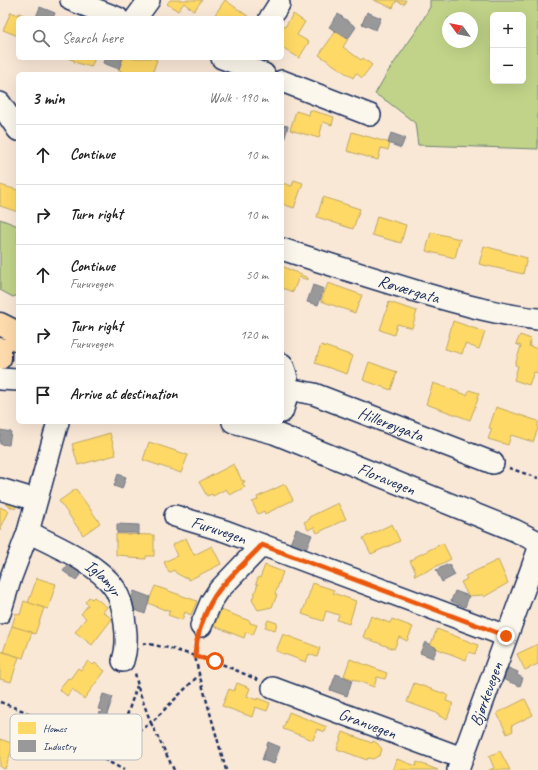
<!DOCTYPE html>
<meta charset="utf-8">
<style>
body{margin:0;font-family:Caveat,sans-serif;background:#f2f2f2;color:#222}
.controls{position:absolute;right:12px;top:12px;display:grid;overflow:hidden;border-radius:6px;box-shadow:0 4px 16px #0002}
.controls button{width:36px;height:36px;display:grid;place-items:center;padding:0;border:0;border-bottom:1px solid #e0e0e0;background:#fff;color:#222;font:20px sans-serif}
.compass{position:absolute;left:442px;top:12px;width:36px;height:36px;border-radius:50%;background:#fff;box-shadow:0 4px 16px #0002;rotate:303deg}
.stop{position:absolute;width:12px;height:12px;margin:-9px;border:3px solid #ea580c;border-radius:50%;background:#fff}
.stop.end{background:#ea580c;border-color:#fff;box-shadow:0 1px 4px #0008}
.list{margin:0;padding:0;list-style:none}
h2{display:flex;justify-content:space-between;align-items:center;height:52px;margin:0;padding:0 16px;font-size:17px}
h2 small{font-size:13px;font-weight:400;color:#767676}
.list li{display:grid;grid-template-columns:26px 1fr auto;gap:12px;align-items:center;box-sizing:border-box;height:60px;padding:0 16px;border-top:1px solid #e0e0e0}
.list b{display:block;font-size:15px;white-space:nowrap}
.list p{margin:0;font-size:13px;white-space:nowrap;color:#767676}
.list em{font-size:13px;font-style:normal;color:#767676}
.icon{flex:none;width:22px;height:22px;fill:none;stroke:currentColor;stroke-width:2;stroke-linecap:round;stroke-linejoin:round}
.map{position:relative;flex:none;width:538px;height:770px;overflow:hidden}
.search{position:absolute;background:#fff;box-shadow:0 4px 16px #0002;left:16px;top:16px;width:268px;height:44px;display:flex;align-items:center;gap:10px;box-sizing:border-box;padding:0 14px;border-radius:6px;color:#767676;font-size:15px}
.panel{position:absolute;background:#fff;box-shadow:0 4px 16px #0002;left:16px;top:72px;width:268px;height:352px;border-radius:6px}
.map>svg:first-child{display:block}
.green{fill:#c1d388;stroke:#6e8173;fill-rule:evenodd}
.homes{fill:#ffd966;stroke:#bba664}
.industry{fill:#999;stroke:#737987}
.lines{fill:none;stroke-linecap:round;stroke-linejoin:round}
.minor-casing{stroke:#1b2f5e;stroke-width:24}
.highway-casing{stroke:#1b2f5e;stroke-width:25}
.path{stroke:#1b2f5e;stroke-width:2.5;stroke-dasharray:4 3;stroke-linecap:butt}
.minor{stroke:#fbf7ec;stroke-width:21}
.highway{stroke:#fedbac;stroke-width:22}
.route{stroke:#ea580c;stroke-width:5}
.labels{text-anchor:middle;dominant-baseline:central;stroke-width:4;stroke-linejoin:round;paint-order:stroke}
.street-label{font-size:17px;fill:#1b2f5e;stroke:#fbf7ec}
.key{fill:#fbf7ec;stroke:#b8bbc1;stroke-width:1}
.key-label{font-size:11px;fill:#1b2f5e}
</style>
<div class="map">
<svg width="538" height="770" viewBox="0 0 538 770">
<rect width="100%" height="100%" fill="#fae8d7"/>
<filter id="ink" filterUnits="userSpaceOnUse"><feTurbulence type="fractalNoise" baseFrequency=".025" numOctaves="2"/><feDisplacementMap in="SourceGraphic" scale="8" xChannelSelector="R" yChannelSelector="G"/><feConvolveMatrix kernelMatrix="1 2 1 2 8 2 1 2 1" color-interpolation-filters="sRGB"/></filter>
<g filter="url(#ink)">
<!-- green -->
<g class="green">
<path d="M 430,0 L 538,0 L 538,149 L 418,145 L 415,123 L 388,102 L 375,94 L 387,73 L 417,30 L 430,7 ZM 493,15 L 523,15 L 523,81 L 493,81 ZM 448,18 L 472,18 L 472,42 L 448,42 Z"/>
<polygon points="0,219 18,226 18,295 13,297 0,290"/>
</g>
<!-- homes -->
<g class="homes">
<polygon points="170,0 202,0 194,11 184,3 178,11 167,4"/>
<polygon points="225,0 249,17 249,18 217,18 214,16"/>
<polygon points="373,0 406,0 404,4 396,1 393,8"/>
<polygon points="11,12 18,15 19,13 29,17 18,18 18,36 3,30"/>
<polygon points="293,14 305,22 297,35 309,42 299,58 282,47 282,26 285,27"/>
<polygon points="336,31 348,39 343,47 361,60 363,58 372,65 362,78 356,73 353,78 319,55"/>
<polygon points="68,58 95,58 91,67 74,62 75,61"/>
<polygon points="123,58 152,58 157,60 152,74 121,74 122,71 118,70"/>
<polygon points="310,110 334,117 332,125 323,122 319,138 290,130 296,111 309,115"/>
<polygon points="352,132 390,143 388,150 381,148 378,160 347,151"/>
<polygon points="294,180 303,183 294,208 282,204 282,183 292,186"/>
<polygon points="0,185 18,190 18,212 0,206"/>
<polygon points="323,197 360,209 353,229 317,217"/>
<polygon points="377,216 406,225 401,243 372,235"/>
<polygon points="431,232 460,239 455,258 426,251"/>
<polygon points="484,246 527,258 523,274 479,264"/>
<polygon points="282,266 308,278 308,280 299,277 293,292 282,288"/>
<polygon points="328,283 362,295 355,313 321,301"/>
<polygon points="389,302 417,311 412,328 397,324 394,335 380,330"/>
<polygon points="453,321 485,332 479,349 465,344 462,354 445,349"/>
<polygon points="520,335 531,339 529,346 538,349 538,373 534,372 529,385 514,380 518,366 515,365 521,346 516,344"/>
<polygon points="321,345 353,356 347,374 315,363"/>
<polygon points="369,362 397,372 391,390 363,380"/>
<polygon points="433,383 467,395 469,390 479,393 477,398 478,399 470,420 426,404"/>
<polygon points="496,407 538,421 538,428 533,442 511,435 508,445 488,439 492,429 489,428"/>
<polygon points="110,433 116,455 78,465 72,444"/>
<polygon points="149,442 188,455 181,473 143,460"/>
<polygon points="234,464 242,481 244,480 245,482 242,483 245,487 230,495 226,489 213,496 212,494 207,496 199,482"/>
<polygon points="285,484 293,500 265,514 264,511 258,514 252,502 258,500 257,497"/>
<polygon points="76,489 100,523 83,535 59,501"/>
<polygon points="8,498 18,502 15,509 5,504"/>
<polygon points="338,503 346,519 317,533 314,527 308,530 304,522 310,519 309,517"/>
<polygon points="0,507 9,511 0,530"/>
<polygon points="392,524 400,541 371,554 363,538"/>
<polygon points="116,534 154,535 154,556 146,556 146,559 129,558 129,556 116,555"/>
<polygon points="186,538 194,555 212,546 221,564 189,580 187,577 185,578 176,573 174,570 169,573 164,562 177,556 172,545"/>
<polygon points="443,543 451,559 423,573 422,572 415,576 414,573 416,572 410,561 415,558 415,557"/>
<polygon points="498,560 508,583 484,597 483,595 468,596 461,582 467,579 465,576"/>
<polygon points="265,565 283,572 275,594 277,595 272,607 258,610 252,600 258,584 256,584 258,577 260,578"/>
<polygon points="37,578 56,584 48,609 28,603"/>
<polygon points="313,583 334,590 333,593 356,601 349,624 337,620 339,615 326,611 323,621 302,614"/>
<polygon points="155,586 197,601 191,615 185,612 182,620 168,615 170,611 165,609 165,610 148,603"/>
<polygon points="89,597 92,599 94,597 107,607 103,612 112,619 92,645 75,632 86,618 81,614 88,605 85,602"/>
<polygon points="24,601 44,608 35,634 12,626 16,613 20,615"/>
<polygon points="221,610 250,621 250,623 257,625 253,635 246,632 244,638 214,626"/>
<polygon points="371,616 390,623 392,619 413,627 407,641 399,637 394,649 363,637"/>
<polygon points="268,620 277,623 275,630 265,627"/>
<polygon points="12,626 32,632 23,658 3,652"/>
<polygon points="437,629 478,645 475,654 469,652 466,660 430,646"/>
<polygon points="283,634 320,648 317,657 309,654 306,662 276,651"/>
<polygon points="538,644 538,664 525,670 517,654"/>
<polygon points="0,651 19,657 11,682 0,679"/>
<polygon points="350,659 387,673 385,679 377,677 374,687 344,676"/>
<polygon points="88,661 93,665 95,663 105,671 84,699 72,689 67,696 59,689 68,678 70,679 78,668 81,670"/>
<polygon points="237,683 250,688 247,696 257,700 257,698 270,703 267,711 255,707 252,717 222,706 229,689 234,691"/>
<polygon points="414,683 448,695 446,701 453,703 447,719 439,716 439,714 407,702"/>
<polygon points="525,699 533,715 511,726 513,731 507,734 497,713"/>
<polygon points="289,712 327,727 325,732 317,729 313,740 283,729"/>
<polygon points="343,732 372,743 373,741 377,743 382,749 380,755 373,759 368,758 367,760 337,749"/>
<polygon points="0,739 14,744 5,769 0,767"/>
<polygon points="500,751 510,770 489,770 494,768 489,756"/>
<polygon points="397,759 416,766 417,762 438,770 393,770"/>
</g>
<!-- industry -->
<g class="industry">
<polygon points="40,7 55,13 53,18 36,17"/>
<polygon points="367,12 381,18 376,30 362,24"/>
<polygon points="338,14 356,27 348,39 329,27"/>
<polygon points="105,58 123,58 119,69 103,63"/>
<polygon points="282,125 288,126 284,141 282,140"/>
<polygon points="391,133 405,138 401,148 388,143"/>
<polygon points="313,285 324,289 318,305 307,302"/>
<polygon points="0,430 11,432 9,445 0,444"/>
<polygon points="118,474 126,477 122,489 114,486"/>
<polygon points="117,524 139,525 139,535 137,535 137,533 117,533"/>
<polygon points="296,529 312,535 306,550 290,544"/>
<polygon points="71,561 84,570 76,580 63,571"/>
<polygon points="449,564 455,575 442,582 436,570"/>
<polygon points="134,591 150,597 145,614 128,607"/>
<polygon points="455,591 469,596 465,607 451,601"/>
<polygon points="425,642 437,648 433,658 420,653"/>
<polygon points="506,667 518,672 517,675 523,678 520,686 502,679"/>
<polygon points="336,674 352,680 347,696 330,690"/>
<polygon points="103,694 113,697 103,726 96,724 100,712 102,713 103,710 98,709"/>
<polygon points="268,742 280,747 274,764 262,760"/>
</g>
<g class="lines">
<!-- minor casing -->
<g class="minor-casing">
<g id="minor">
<polyline points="71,0 118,18"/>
<polyline points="136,18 149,0"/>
<polyline points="270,18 279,4"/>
<polyline points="222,58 264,74"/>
<polyline points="282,81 370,115"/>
<polyline points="0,103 18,130"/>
<path id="s1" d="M 282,249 C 327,264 373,278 419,292 C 458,303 498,315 538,319"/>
<path d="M 282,364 C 290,379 288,396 282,412"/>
<polyline points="0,379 18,380"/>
<path id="s2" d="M 288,389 L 314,394 L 493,463"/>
<path id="s3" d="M 233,422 L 274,433 L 514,530 L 538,542"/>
<polyline points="0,489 36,500"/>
<path id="s4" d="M 175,516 L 225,531 L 506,636"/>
<path id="s5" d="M 28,532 C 54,545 99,564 115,589 C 121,600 124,612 125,624 C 127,637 127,648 123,661"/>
<polyline points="0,613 11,577 28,532 58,422"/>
<polyline points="201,626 211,602 219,590 262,545"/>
<path id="s6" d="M 273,688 L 462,758"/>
<path id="s7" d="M 458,770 L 538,551"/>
</g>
</g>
<!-- highway casing -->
<g class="highway-casing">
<g id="highway">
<polyline points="0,324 12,330 18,340"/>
<polyline points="0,349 0,358"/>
</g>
</g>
<!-- path -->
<g class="path">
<polyline points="509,468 538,478"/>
<polyline points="143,643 169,648 195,656 196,641"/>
<polyline points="0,702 26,712 70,738 90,752 124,770"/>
<polyline points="113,743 135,733 151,723 139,691 135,673"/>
<polyline points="90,752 113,743 124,724 137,686"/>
<polyline points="174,770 151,723 199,675"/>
<polyline points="226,770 198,670 195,656 215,661 258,680"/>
</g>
<!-- minor -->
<use href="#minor" class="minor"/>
<!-- highway -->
<use href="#highway" class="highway"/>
</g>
</g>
<g class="lines" filter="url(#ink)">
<!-- route -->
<path class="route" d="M 215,661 L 195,656 C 196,635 206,607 219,590 C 232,574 248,560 262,545 L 506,636"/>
</g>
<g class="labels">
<!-- street labels -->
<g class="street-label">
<text stroke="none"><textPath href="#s1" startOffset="133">Røværgata</textPath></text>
<text stroke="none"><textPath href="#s2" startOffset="109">Hillerøygata</textPath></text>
<text stroke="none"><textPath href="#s3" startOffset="164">Floravegen</textPath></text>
<text stroke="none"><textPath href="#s4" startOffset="46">Furuvegen</textPath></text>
<text stroke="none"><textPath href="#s5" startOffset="89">Iglamyr</textPath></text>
<text stroke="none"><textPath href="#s7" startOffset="81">Bjørkevegen</textPath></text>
<text stroke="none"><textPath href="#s6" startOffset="101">Granvegen</textPath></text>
</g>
</g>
<!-- legend -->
<rect x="10" y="714" width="132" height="46" rx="6" class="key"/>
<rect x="18" y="722" width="18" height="12" fill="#ffd966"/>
<rect x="18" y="740" width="18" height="12" fill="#999"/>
<g class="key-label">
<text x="43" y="732">Homes</text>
<text x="43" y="750">Industry</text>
</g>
</svg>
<div class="controls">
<button>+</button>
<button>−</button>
</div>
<svg class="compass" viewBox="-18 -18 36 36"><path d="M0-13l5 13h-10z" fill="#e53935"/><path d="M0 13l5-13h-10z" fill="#767676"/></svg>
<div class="stop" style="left:215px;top:661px"></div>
<div class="stop end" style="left:506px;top:636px"></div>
<div class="search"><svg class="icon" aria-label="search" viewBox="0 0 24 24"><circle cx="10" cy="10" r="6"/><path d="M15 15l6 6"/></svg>Search here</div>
<section class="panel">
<h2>3 min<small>Walk · 190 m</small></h2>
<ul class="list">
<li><svg class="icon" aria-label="ahead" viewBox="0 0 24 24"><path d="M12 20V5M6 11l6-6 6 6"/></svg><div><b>Continue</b></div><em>10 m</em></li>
<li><svg class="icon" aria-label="right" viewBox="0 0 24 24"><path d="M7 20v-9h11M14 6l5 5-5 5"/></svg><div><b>Turn right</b></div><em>10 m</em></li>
<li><svg class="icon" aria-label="ahead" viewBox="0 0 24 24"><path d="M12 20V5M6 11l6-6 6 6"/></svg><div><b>Continue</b><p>Furuvegen</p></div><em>50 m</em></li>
<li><svg class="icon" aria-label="right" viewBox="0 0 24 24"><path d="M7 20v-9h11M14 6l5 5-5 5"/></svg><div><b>Turn right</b><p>Furuvegen</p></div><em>120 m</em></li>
<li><svg class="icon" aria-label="arrive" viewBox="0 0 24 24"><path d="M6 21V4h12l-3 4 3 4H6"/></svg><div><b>Arrive at destination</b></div></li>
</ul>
</section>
</div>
